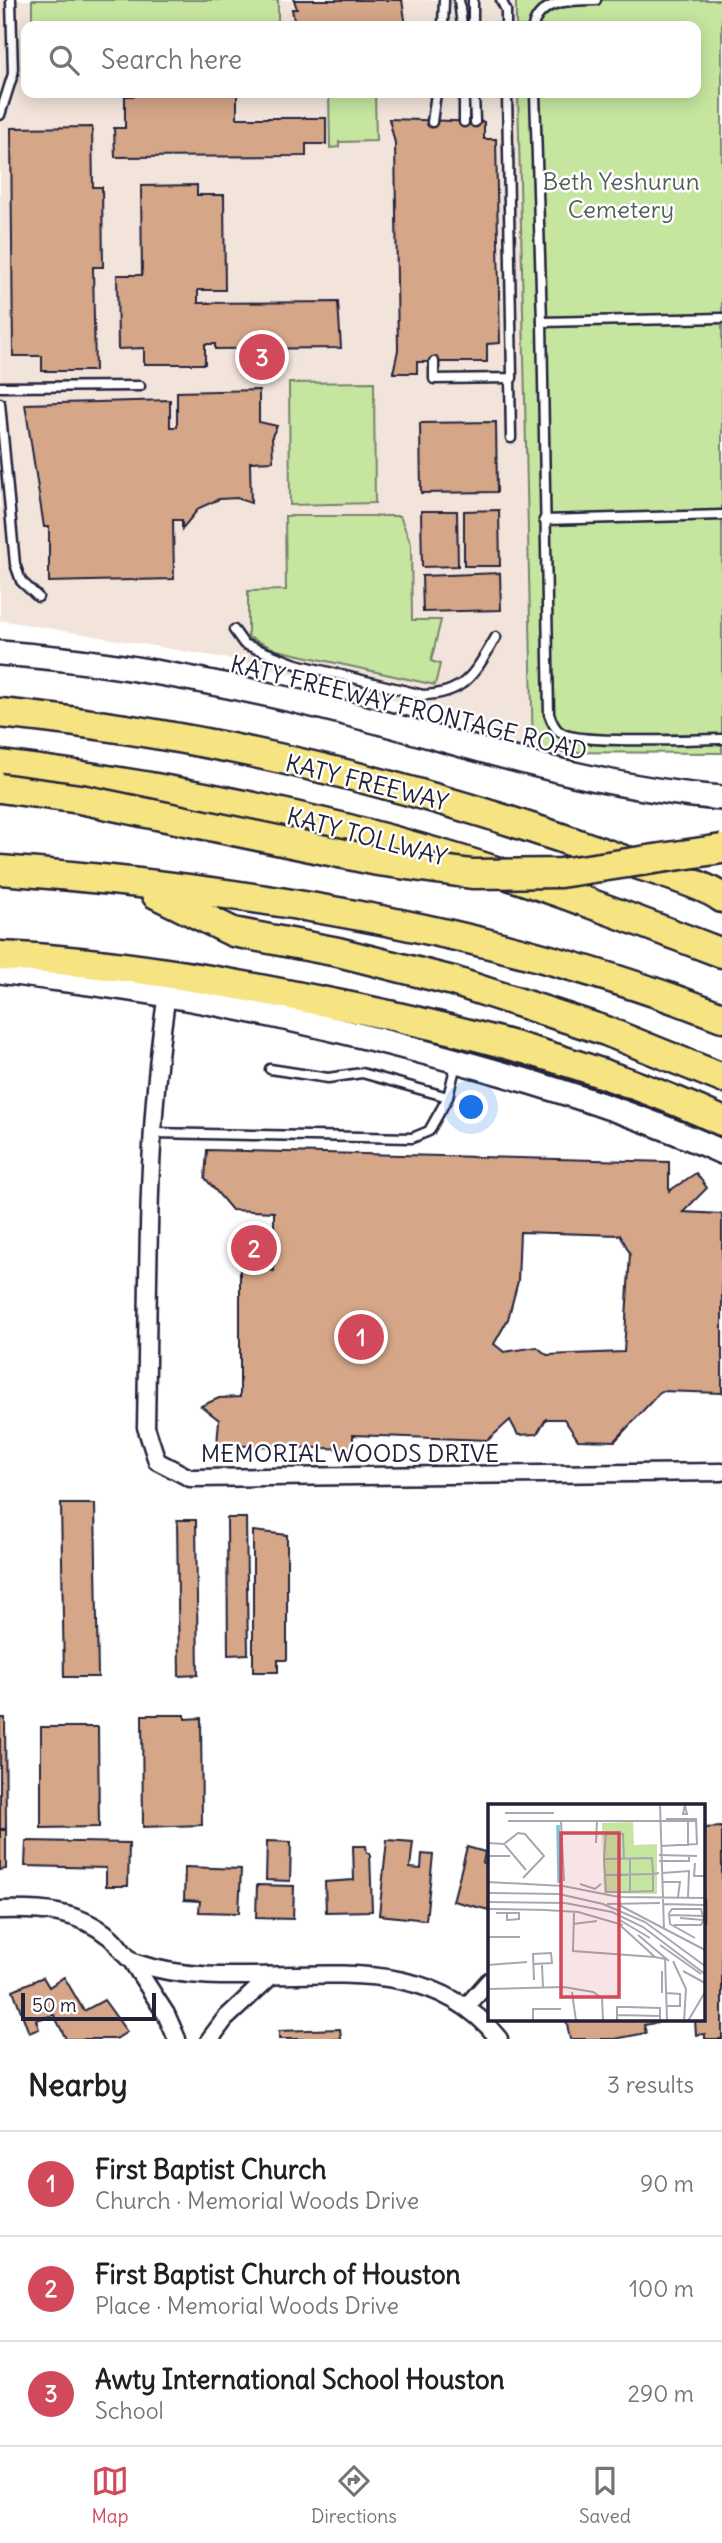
<!DOCTYPE html>
<meta charset="utf-8">
<style>
body{margin:0;font-family:Delius,sans-serif;background:#f6f6f6;color:#202124}
.scale{position:absolute;left:21px;bottom:18px;width:135px;box-sizing:border-box;padding-left:7px;border:4px solid #22223b;border-top:0;font-size:19px;line-height:24px;white-space:nowrap;color:#22223b;-webkit-text-stroke:5px #fff;paint-order:stroke}
.you{position:absolute;left:472px;top:1108px;width:24px;height:24px;margin:-18px;border:5px solid #fff;border-radius:50%;background:#1a73e8;box-shadow:0 0 0 10px #1a73e833}
.badge{display:grid;place-items:center;width:46px;height:46px;border-radius:50%;background:#d1495b;color:#fff;font-size:23px;font-weight:700}
.pin{position:absolute;translate:-50% -50%;border:4px solid #fff;box-shadow:0 2px 7px #0006}
.list{margin:0;padding:0;list-style:none}
h2{display:flex;justify-content:space-between;align-items:center;height:91px;margin:0;padding:0 28px;font-size:30px}
h2 small{font-size:23px;font-weight:400;color:#757577}
.list li{display:grid;grid-template-columns:46px 1fr auto;gap:21px;align-items:center;box-sizing:border-box;height:105px;padding:0 28px;border-top:2px solid #e0e0e0}
.list b{display:block;font-size:26px;white-space:nowrap}
.list p{margin:0;font-size:23px;white-space:nowrap;color:#757577}
.list em{font-size:23px;font-style:normal;color:#757577}
.icon{flex:none;width:38px;height:38px;fill:none;stroke:currentColor;stroke-width:2;stroke-linecap:round;stroke-linejoin:round}
.map{position:relative;flex:none;width:722px;height:2039px;overflow:hidden}
.search{position:absolute;background:#fff;box-shadow:0 4px 18px #0003;left:21px;right:21px;top:21px;height:77px;display:flex;align-items:center;gap:18px;box-sizing:border-box;padding:0 24px;border-radius:14px;color:#757577;font-size:26px}
.sheet{height:406px;background:#fff}
nav{display:flex;justify-content:space-around;align-items:center;box-sizing:border-box;height:98px;border-top:2px solid #e0e0e0;background:#fff;font-size:19px;color:#757577}
nav a{display:grid;justify-items:center;gap:4px}
nav .on{color:#d1495b}
.map>svg:first-child{display:block}
.built{fill:#f2e4db}
.green{fill:#c6e69f;stroke:#74846d;stroke-width:2}
.building{fill:#d5a688;stroke:#22223b;stroke-width:2;fill-rule:evenodd}
.lines{fill:none;stroke-linecap:round;stroke-linejoin:round}
.lane-casing{stroke:#22223b;stroke-width:13}
.street-casing{stroke:#22223b;stroke-width:21}
.secondary-casing{stroke:#22223b;stroke-width:28}
.highway-casing{stroke:#22223b;stroke-width:33}
.lane{stroke:#fff;stroke-width:8}
.street{stroke:#fff;stroke-width:16}
.secondary{stroke:#fff;stroke-width:23}
.highway{stroke:#f6e381;stroke-width:28}
.highway-bridge-casing{stroke:#22223b;stroke-width:33;stroke-linecap:butt}
.highway-bridge{stroke:#f6e381;stroke-width:28}
.labels{text-anchor:middle;dominant-baseline:central;stroke-width:5;stroke-linejoin:round;paint-order:stroke}
.park-label{font-size:24px;fill:#535d59;stroke:#fff}
.street-label{font-size:24px;fill:#22223b;stroke:#fff}
.inset-river{fill:none;stroke:#79c6d7;stroke-width:3.5}
.inset-road{fill:none;stroke:#a7a7b1;stroke-width:2}
.view{fill:#d1495b;fill-opacity:0.15;stroke:#d1495b;stroke-width:3.5}
.inset-edge{fill:none;stroke:#22223b;stroke-width:3.5}
</style>
<div class="map">
<svg width="722" height="2039" viewBox="0 0 722 2039">
<rect width="100%" height="100%" fill="#fff"/>
<filter id="ink" filterUnits="userSpaceOnUse"><feTurbulence type="fractalNoise" baseFrequency=".0143" numOctaves="2"/><feDisplacementMap in="SourceGraphic" scale="14" xChannelSelector="R" yChannelSelector="G"/><feConvolveMatrix kernelMatrix="1 2 1 2 8 2 1 2 1" color-interpolation-filters="sRGB"/></filter>
<g filter="url(#ink)">
<!-- built -->
<polygon class="built" points="0,0 516,0 516,26 26,26 26,93 518,93 533,752 449,714 230,659 0,620"/>
<!-- green -->
<g class="green">
<rect x="32" y="0" width="246" height="26"/>
<polygon points="516,0 722,0 722,753 533,752 518,93 696,93 696,26 516,26"/>
<polygon points="329,93 375,93 376,141 339,142 339,147 330,148"/>
<polygon points="374,382 375,503 290,505 289,383"/>
<polygon points="285,516 400,516 411,544 412,620 441,620 431,661 440,664 435,685 277,650 248,637 248,591 286,590"/>
</g>
<!-- building -->
<g class="building">
<polygon points="294,0 402,0 406,26 295,26 292,9 297,9"/>
<polygon points="135,93 237,93 237,118 326,118 326,144 306,144 306,156 115,157 114,128 125,128 125,96 135,96"/>
<polygon points="389,119 484,122 484,139 496,139 500,343 487,344 487,362 417,362 417,373 393,373 398,350 395,143"/>
<polygon points="92,127 93,187 102,187 103,267 93,267 95,371 42,371 42,356 13,356 11,128"/>
<polygon points="197,185 197,195 224,195 225,290 198,290 198,303 338,302 341,348 215,349 215,344 205,344 205,364 144,364 144,348 118,349 117,275 142,275 141,186"/>
<polygon points="259,390 259,422 277,426 272,436 273,461 250,462 251,503 237,498 219,499 199,508 182,529 182,520 173,520 174,579 49,582 49,527 44,527 25,404 170,400 170,427 177,427 177,392"/>
<polygon points="496,422 497,492 421,493 420,423"/>
<polygon points="499,510 500,566 464,566 464,511"/>
<polygon points="421,511 457,511 458,566 422,567"/>
<polygon points="500,573 501,610 423,612 422,576"/>
<path d="M 207,1150 L 669,1162 L 669,1191 L 696,1173 L 707,1188 L 683,1212 L 722,1214 L 722,1393 L 661,1391 L 615,1441 L 578,1440 L 564,1419 L 546,1419 L 537,1434 L 518,1435 L 510,1420 L 488,1440 L 353,1435 L 353,1449 L 217,1445 L 219,1420 L 201,1406 L 219,1398 L 240,1397 L 240,1267 L 274,1271 L 274,1212 L 232,1210 L 205,1178 ZM 520,1232 L 620,1235 L 630,1253 L 624,1352 L 547,1355 L 537,1347 L 504,1352 L 494,1344 L 508,1319 L 518,1281 Z"/>
<polygon points="61,1504 95,1504 98,1677 64,1677"/>
<polygon points="227,1518 246,1518 248,1654 228,1655"/>
<polygon points="177,1520 196,1520 198,1675 179,1676"/>
<polygon points="253,1531 287,1535 287,1660 278,1660 278,1672 253,1672"/>
<polygon points="142,1715 185,1715 185,1719 201,1718 202,1825 143,1827"/>
<polygon points="0,1718 5,1718 6,1829 0,1829"/>
<polygon points="41,1727 98,1727 99,1827 41,1828"/>
<polygon points="722,1827 722,2039 705,2039 705,2034 696,2035 695,2020 703,2020 703,1843 704,1828"/>
<polygon points="0,1830 6,1830 6,1869 0,1870"/>
<polygon points="387,1840 413,1842 410,1868 421,1869 422,1854 433,1855 426,1920 379,1915"/>
<polygon points="26,1841 129,1843 128,1886 106,1886 106,1868 25,1866"/>
<polygon points="267,1841 291,1842 290,1881 266,1880"/>
<polygon points="353,1846 366,1846 367,1853 370,1853 372,1911 326,1912 325,1882 354,1880"/>
<polygon points="467,1847 485,1852 483,1863 489,1864 489,1910 453,1901"/>
<polygon points="185,1867 241,1869 239,1913 199,1912 200,1901 184,1900"/>
<polygon points="257,1885 294,1886 293,1919 256,1918"/>
<polygon points="43,1977 49,1987 64,1977 84,2011 104,2000 127,2032 116,2039 66,2039 54,2015 36,2020 39,2029 29,2033 13,1990"/>
<polygon points="566,2020 670,2020 644,2025 646,2033 615,2039 570,2039"/>
<polygon points="340,2029 341,2039 279,2039 279,2031"/>
</g>
<g class="lines">
<!-- lane casing -->
<g class="lane-casing">
<g id="lane">
<polyline points="459,0 462,26"/>
<polyline points="473,0 473,26"/>
<polyline points="501,0 506,10 506,26"/>
<polyline points="443,26 444,0"/>
<path d="M 533,26 C 541,0 571,0 596,0"/>
<polyline points="464,93 464,122"/>
<polyline points="474,93 475,122"/>
<polyline points="535,93 542,322"/>
<polyline points="0,115 13,74 11,0"/>
<polyline points="432,122 436,93"/>
<path d="M 722,318 L 542,322 L 549,714 C 551,720 554,728 560,732 C 576,745 695,739 722,739"/>
<polyline points="434,362 434,379 512,378 507,93"/>
<polyline points="510,378 511,438"/>
<polyline points="0,387 140,386"/>
<polyline points="0,403 15,564 21,581 38,597"/>
<polyline points="544,520 722,515"/>
<path d="M 234,630 L 244,644 L 296,664 L 423,695 C 467,694 476,670 496,637"/>
<polyline points="270,1069 328,1078 362,1073 448,1097 456,1064"/>
<polyline points="154,1133 412,1138 429,1131 448,1097"/>
</g>
</g>
<!-- street casing -->
<g class="street-casing">
<g id="street">
<path d="M 167,994 C 145,1137 149,1284 146,1427 L 157,1461 L 190,1478 L 722,1472"/>
<path d="M 0,1910 C 40,1909 78,1910 110,1937 C 119,1944 126,1960 136,1963 C 253,2003 412,1928 499,2039"/>
<polyline points="133,1963 166,2014 177,2039"/>
<polyline points="466,2007 489,1981"/>
<polyline points="210,2039 225,2019 271,1976"/>
</g>
</g>
<!-- secondary casing -->
<g class="secondary-casing">
<g id="secondary">
<path d="M 0,653 C 113,661 235,685 345,713 C 473,746 589,787 722,798"/>
<path d="M 0,971 C 56,979 112,985 168,995 C 274,1013 379,1039 482,1068 C 564,1091 645,1117 722,1152"/>
</g>
</g>
<!-- highway casing -->
<g class="highway-casing">
<g id="highway">
<path d="M 0,713 C 210,734 420,786 618,858 C 643,867 703,883 722,898"/>
<path d="M 0,765 C 148,783 294,811 437,853 C 534,881 628,917 722,953"/>
<path d="M 0,870 C 239,888 498,929 722,1017"/>
<polyline points="156,894 233,932 338,952 453,981 606,1031 722,1078"/>
<path d="M 0,956 C 110,961 218,980 326,1002 C 462,1029 595,1063 722,1121"/>
</g>
</g>
<!-- lane -->
<use href="#lane" class="lane"/>
<!-- street -->
<use href="#street" class="street"/>
<!-- secondary -->
<use href="#secondary" class="secondary"/>
<!-- highway -->
<use href="#highway" class="highway"/>
<!-- highway-bridge casing -->
<g class="highway-bridge-casing">
<polyline id="highway-bridge" points="0,788 80,799 378,861 472,874 560,873 722,849"/>
</g>
<!-- highway-bridge -->
<use href="#highway-bridge" class="highway-bridge"/>
</g>
</g>
<g class="labels">
<!-- park labels -->
<g class="park-label">
<text x="621" y="181">Beth Yeshurun<tspan x="621" dy="28">Cemetery</tspan></text>
</g>
<!-- street labels -->
<g class="street-label">
<text transform="translate(409 707) rotate(14)">KATY FREEWAY FRONTAGE ROAD</text>
<text transform="translate(367 782) rotate(14)">KATY FREEWAY</text>
<text transform="translate(367 836) rotate(15)">KATY TOLLWAY</text>
<text x="350" y="1453">MEMORIAL WOODS DRIVE</text>
</g>
</g>
<!-- overview -->
<g transform="translate(488 1804)">
<rect width="217" height="217" fill="#fff"/>
<path d="M 145,18 L 146,41 L 169,40 L 169,90 L 116,89 L 114,19 Z" fill="#c6e69f"/>
<path class="inset-river" d="M 70,21 L 71,79"/>
<path class="inset-road" d="M 23,0 L 60,0M 172,0 L 176,126M 197,0 L 195,10 L 199,10 L 197,2M 17,9 L 66,9M 20,17 L 209,17M 73,17 L 76,77M 200,17 L 200,42M 0,39 L 16,40 L 30,29 L 37,30 L 56,52 L 35,74M 108,39 L 109,17M 17,41 L 38,66M 173,42 L 209,40 L 208,15 L 178,15M 171,51 L 209,52M 0,52 L 22,52M 116,55 L 118,29 L 135,30 L 136,54M 142,55 L 142,88M 171,57 L 201,57 L 201,52M 207,59 L 206,72 L 217,72M 174,69 L 201,67 L 200,93M 117,71 L 116,55 L 164,54 L 165,70 L 165,87 L 140,88 L 118,88 L 117,71 L 165,70 L 171,69M 0,78 L 75,82 L 131,93 L 217,94M 174,78 L 192,78 L 190,93M 92,80 L 107,85 L 113,80M 0,89 L 71,90 L 115,100 L 157,118 L 217,162M 0,98 L 77,99 L 124,108 L 155,123 L 217,170M 119,100 L 172,99M 175,100 L 217,101M 131,101 L 217,146M 0,105 L 59,106M 57,106 L 90,108 L 135,121M 8,109 L 31,109 L 31,115 L 19,116 L 19,109M 86,109 L 85,147 L 167,153M 181,109 L 184,105 L 213,105 L 216,116M 181,109 L 182,120 L 207,134M 182,111 L 216,112M 192,114 L 215,116M 130,115 L 162,134M 85,120 L 109,117M 186,121 L 213,121 L 216,116M 133,122 L 167,153 L 177,155M 150,131 L 181,157M 0,133 L 32,133M 172,141 L 213,170M 177,153 L 179,217M 185,157 L 198,185 L 196,217M 0,161 L 39,158M 54,161 L 55,183M 174,167 L 174,189M 195,167 L 217,179M 46,176 L 45,150 L 63,149 L 64,159 L 46,160M 0,185 L 76,183 L 105,188 L 114,194 L 115,217M 84,188 L 88,217M 178,189 L 192,190 L 192,202 L 178,202M 129,211 L 172,212M 45,217 L 45,205 L 73,205M 129,217 L 129,203 L 139,203 L 172,204 L 172,217M 200,217 L 217,188"/>
<path class="view" d="M 73,29 L 131,29 L 131,193 L 73,193 Z"/>
<rect width="217" height="217" class="inset-edge"/>
</g>
</svg>
<div class="scale">50 m</div>
<div class="you"></div>
<div class="pin badge" style="left:361px;top:1337px">1</div>
<div class="pin badge" style="left:254px;top:1248px">2</div>
<div class="pin badge" style="left:262px;top:357px">3</div>
<div class="search"><svg class="icon" aria-label="search" viewBox="0 0 24 24"><circle cx="10" cy="10" r="6"/><path d="M15 15l6 6"/></svg>Search here</div>
</div>
<section class="sheet">
<h2>Nearby<small>3 results</small></h2>
<ul class="list">
<li><span class="badge">1</span><div><b>First Baptist Church</b><p>Church · Memorial Woods Drive</p></div><em>90 m</em></li>
<li><span class="badge">2</span><div><b>First Baptist Church of Houston</b><p>Place · Memorial Woods Drive</p></div><em>100 m</em></li>
<li><span class="badge">3</span><div><b>Awty International School Houston</b><p>School</p></div><em>290 m</em></li>
</ul>
</section>
<nav>
<a class="on"><svg class="icon" aria-label="map" viewBox="0 0 24 24"><path d="M3 6l6-2 6 2 6-2v14l-6 2-6-2-6 2zM9 4v14M15 6v14"/></svg>Map</a>
<a><svg class="icon" aria-label="directions" viewBox="0 0 24 24"><path d="M12 3l9 9-9 9-9-9zM9 14v-3h6M13 9l2 2-2 2"/></svg>Directions</a>
<a><svg class="icon" aria-label="saved" viewBox="0 0 24 24"><path d="M7 4h10v16l-5-4-5 4z"/></svg>Saved</a>
</nav>
